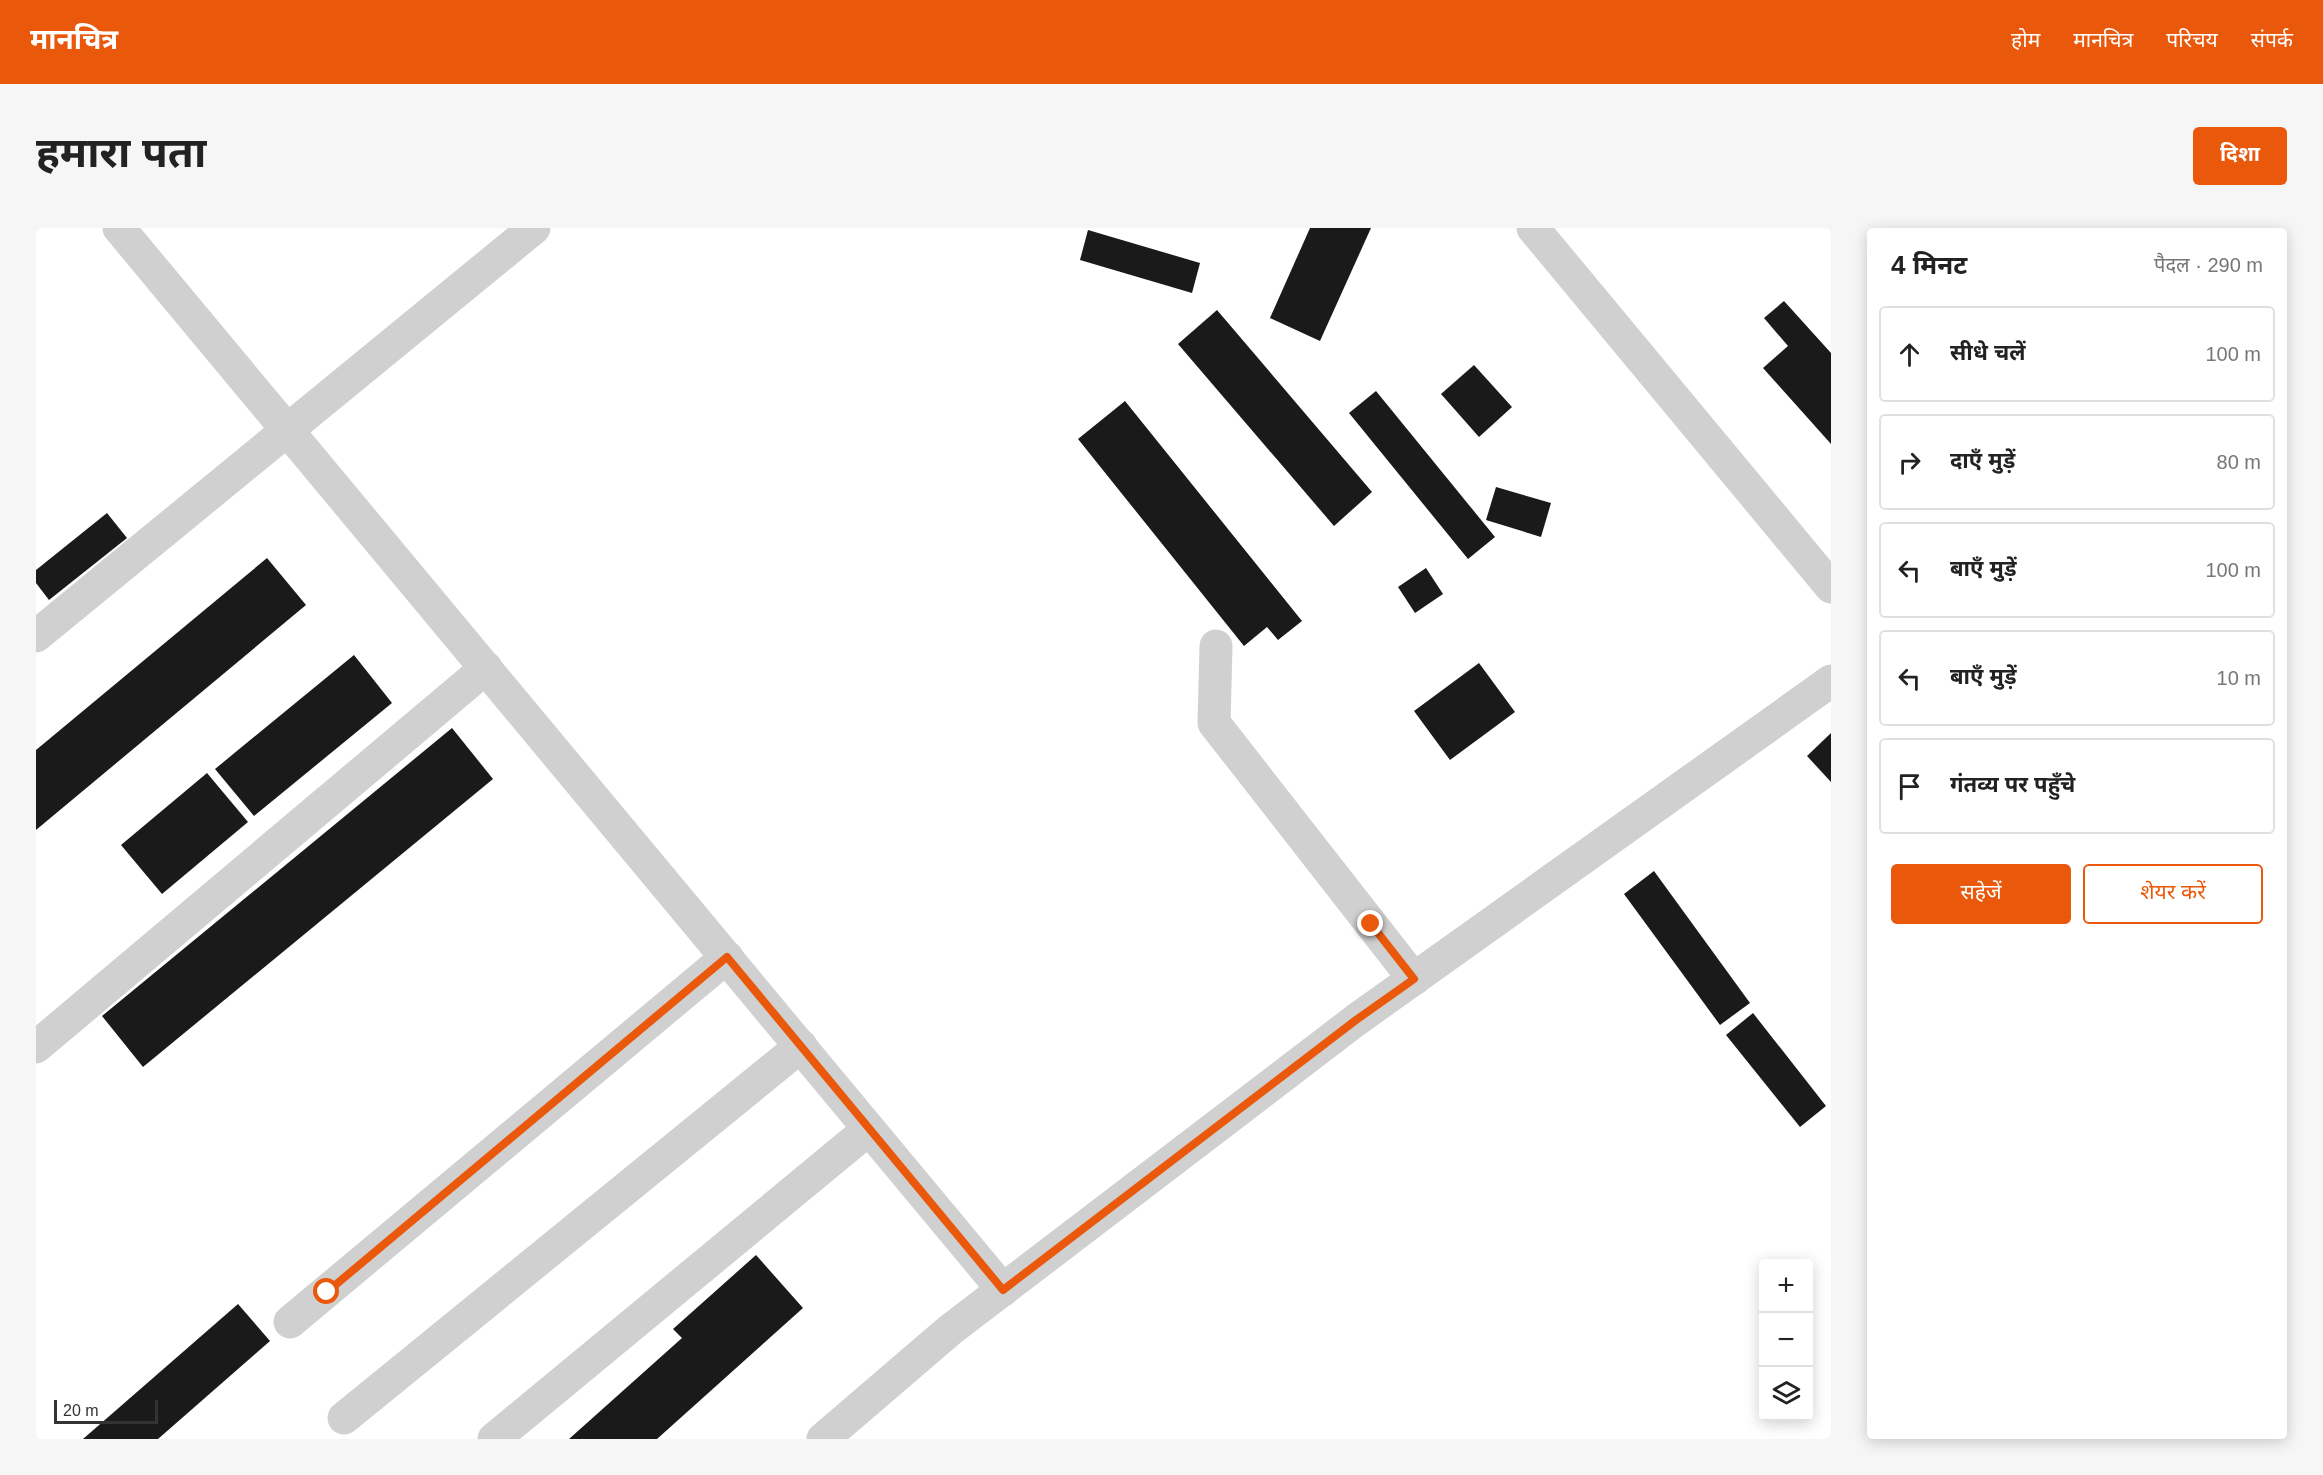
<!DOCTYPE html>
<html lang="hi">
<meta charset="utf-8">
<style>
body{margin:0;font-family:Arial,"Noto Sans Devanagari",sans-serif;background:#f6f6f6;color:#222}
.controls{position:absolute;right:18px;bottom:18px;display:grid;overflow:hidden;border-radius:6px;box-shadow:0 3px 15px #0003}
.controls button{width:54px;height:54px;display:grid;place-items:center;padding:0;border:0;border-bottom:2px solid #e0e0e0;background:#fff;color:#222;font:30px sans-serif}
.scale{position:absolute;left:18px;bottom:15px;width:104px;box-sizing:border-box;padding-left:6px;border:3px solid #333;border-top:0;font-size:16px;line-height:21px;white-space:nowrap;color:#333;-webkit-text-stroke:4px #fff;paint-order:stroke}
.stop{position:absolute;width:18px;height:18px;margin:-14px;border:4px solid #ea580c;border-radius:50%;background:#fff}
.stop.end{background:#ea580c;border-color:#fff;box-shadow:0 2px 6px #0008}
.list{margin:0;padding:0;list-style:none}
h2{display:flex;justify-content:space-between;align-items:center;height:78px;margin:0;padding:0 24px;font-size:26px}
h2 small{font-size:20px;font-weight:400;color:#767676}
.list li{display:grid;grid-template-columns:39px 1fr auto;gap:18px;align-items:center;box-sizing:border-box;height:96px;margin:0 12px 12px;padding:0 12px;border:2px solid #e0e0e0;border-radius:6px}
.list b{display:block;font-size:22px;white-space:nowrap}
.list em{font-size:20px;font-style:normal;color:#767676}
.actions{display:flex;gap:12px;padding:18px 24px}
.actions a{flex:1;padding:14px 0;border:2px solid #ea580c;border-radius:6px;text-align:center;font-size:21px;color:#ea580c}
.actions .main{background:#ea580c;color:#fff}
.icon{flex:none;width:33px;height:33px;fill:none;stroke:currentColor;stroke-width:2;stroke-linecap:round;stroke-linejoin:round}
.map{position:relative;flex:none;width:1795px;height:1211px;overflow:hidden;border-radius:6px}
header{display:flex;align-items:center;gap:36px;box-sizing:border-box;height:84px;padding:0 30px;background:#ea580c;color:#fff}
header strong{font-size:28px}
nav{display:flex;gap:33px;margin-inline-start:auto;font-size:21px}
.intro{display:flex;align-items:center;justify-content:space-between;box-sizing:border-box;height:144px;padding:0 36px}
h1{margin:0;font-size:42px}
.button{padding:15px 27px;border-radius:6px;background:#ea580c;color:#fff;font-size:21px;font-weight:700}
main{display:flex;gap:36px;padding:0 36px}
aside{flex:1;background:#fff;border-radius:6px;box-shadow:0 3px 15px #0003}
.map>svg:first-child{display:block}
.building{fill:#1a1a1a}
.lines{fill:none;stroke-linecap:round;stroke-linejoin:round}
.minor{stroke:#d0d0d0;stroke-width:33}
.tertiary{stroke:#d0d0d0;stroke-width:33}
.route{stroke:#ea580c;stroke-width:8}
</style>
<header>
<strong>मानचित्र</strong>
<nav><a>होम</a><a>मानचित्र</a><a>परिचय</a><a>संपर्क</a></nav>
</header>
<div class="intro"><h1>हमारा पता</h1><a class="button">दिशा</a></div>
<main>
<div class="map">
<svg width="1795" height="1211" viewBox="0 0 1795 1211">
<rect width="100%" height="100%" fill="#fff"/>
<!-- building -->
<g class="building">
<polygon points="1274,0 1335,0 1284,113 1234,90"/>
<polygon points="1052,2 1164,35 1156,65 1044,32"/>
<polygon points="1748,73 1795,125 1795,216 1727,140 1752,118 1728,90"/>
<polygon points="1181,82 1336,264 1298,298 1142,116"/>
<polygon points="1438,137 1476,179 1443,209 1405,166"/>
<polygon points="1340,163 1459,309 1432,331 1313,185"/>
<polygon points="1089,173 1266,393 1242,412 1231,399 1208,418 1042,211"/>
<polygon points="1460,259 1515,275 1505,309 1450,292"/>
<polygon points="71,285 91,310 13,372 0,355 0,342"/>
<polygon points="231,330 270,377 0,602 0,522"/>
<polygon points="1390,340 1407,366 1379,385 1362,359"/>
<polygon points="318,427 356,475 218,588 179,541"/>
<polygon points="1443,435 1479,484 1414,532 1378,483"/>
<polygon points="416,500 457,551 107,839 66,788"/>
<polygon points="1795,505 1795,554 1771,528"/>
<polygon points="171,545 212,594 126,666 85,617"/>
<polygon points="1618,643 1714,775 1684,797 1588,666"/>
<polygon points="1717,785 1790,878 1764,899 1690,807"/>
<polygon points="720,1027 767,1080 621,1211 533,1211 646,1110 637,1101"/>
<polygon points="202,1076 234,1113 122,1211 47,1211"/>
</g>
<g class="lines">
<!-- minor -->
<g class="minor">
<polyline points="83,0 967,1062"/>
<polyline points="0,408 498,0"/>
<polyline points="1180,418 1178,495 1378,751"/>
<polyline points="0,819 450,440"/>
<polyline points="254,1094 691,729"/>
<polyline points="308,1190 765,818"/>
<polyline points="458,1211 833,901"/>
<polyline points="787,1211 914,1102 1320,792 1795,453"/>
</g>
<!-- tertiary -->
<polyline class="tertiary" points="1497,0 1795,359"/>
</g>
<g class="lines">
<!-- route -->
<polyline class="route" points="291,1064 691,729 967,1062 1320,792 1378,751 1335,696"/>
</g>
</svg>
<div class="controls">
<button>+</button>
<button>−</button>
<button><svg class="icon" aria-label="layers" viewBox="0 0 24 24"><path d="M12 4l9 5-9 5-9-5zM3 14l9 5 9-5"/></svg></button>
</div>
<div class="scale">20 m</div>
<div class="stop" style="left:291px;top:1064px"></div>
<div class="stop end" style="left:1335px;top:696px"></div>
</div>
<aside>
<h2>4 मिनट<small>पैदल · 290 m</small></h2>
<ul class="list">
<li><svg class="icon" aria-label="ahead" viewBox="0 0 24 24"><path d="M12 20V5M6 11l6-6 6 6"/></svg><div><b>सीधे चलें</b></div><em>100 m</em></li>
<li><svg class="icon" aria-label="right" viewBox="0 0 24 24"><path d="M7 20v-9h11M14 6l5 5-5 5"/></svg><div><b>दाएँ मुड़ें</b></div><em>80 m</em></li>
<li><svg class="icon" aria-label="left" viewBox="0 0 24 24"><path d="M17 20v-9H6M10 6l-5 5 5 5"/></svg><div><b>बाएँ मुड़ें</b></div><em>100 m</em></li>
<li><svg class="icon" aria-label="left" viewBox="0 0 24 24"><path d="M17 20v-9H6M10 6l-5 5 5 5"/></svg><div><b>बाएँ मुड़ें</b></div><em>10 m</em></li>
<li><svg class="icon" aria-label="arrive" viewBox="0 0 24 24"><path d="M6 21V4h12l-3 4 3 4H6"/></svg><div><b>गंतव्य पर पहुँचे</b></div></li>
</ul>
<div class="actions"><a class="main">सहेजें</a><a>शेयर करें</a></div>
</aside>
</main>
